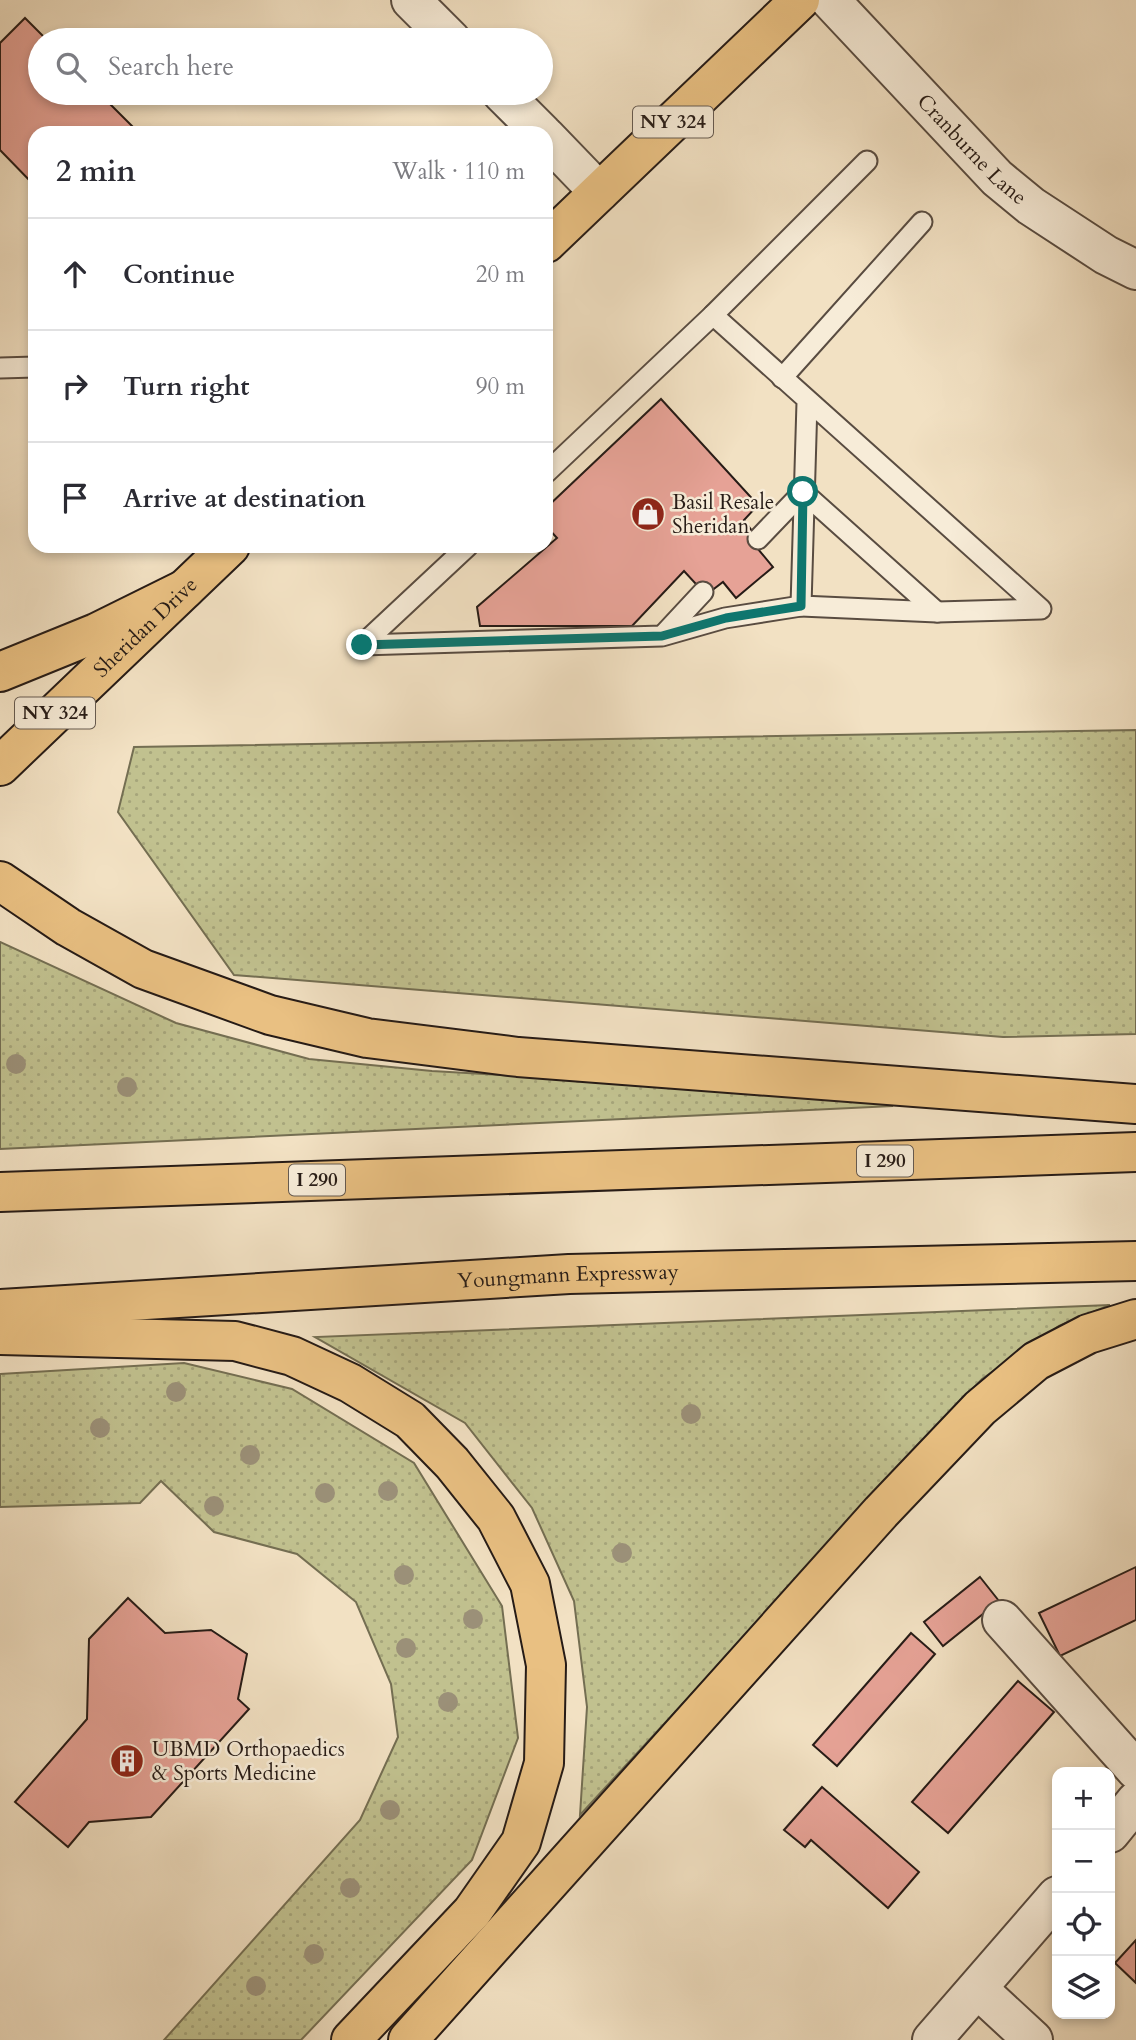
<!DOCTYPE html>
<meta charset="utf-8">
<style>
body{margin:0;font-family:Cardo,serif;background:#f2f2f3;color:#2b2b33}
.controls{position:absolute;right:21px;bottom:21px;display:grid;overflow:hidden;border-radius:14px;box-shadow:0 4px 10px #0003}
.controls button{width:63px;height:63px;display:grid;place-items:center;padding:0;border:0;border-bottom:2px solid #e1e1e2;background:#fff;color:#2b2b33;font:35px sans-serif}
.stop{position:absolute;width:21px;height:21px;margin:-16px;border:5px solid #0f766e;border-radius:50%;background:#fff}
.stop.end{background:#0f766e;border-color:#fff;box-shadow:0 2px 7px #0008}
.list{margin:0;padding:0;list-style:none}
h2{display:flex;justify-content:space-between;align-items:center;height:91px;margin:0;padding:0 28px;font-size:30px}
h2 small{font-size:23px;font-weight:400;color:#7c7c81}
.list li{display:grid;grid-template-columns:46px 1fr auto;gap:21px;align-items:center;box-sizing:border-box;height:112px;padding:0 28px;border-top:2px solid #e1e1e2}
.list b{display:block;font-size:26px;white-space:nowrap}
.list em{font-size:23px;font-style:normal;color:#7c7c81}
.icon{flex:none;width:38px;height:38px;fill:none;stroke:currentColor;stroke-width:2;stroke-linecap:round;stroke-linejoin:round}
.map{position:relative;flex:none;width:1136px;height:2040px;overflow:hidden}
.search{position:absolute;background:#fff;box-shadow:0 4px 10px #0003;left:28px;top:28px;width:525px;height:77px;display:flex;align-items:center;gap:18px;box-sizing:border-box;padding:0 24px;border-radius:38px;color:#7c7c81;font-size:26px}
.panel{position:absolute;background:#fff;box-shadow:0 4px 10px #0003;left:28px;top:126px;width:525px;height:427px;border-radius:21px}
.map>svg:first-child{display:block}
.grass{fill:url(#grass-dots);stroke:#746e52;stroke-width:2}
.building{fill:#e6a296;stroke:#261b16;stroke-width:2}
.lines{fill:none;stroke-linecap:round;stroke-linejoin:round}
.service-casing{stroke:#594c41;stroke-width:23}
.minor-casing{stroke:#594c41;stroke-width:42}
.primary-casing{stroke:#261b16;stroke-width:42}
.motorway-casing{stroke:#261b16;stroke-width:42}
.service{stroke:#f7ecd8;stroke-width:19}
.minor{stroke:#f7ecd8;stroke-width:38}
.primary{stroke:#e9c082;stroke-width:38}
.motorway{stroke:#e9c082;stroke-width:38}
.tree{fill:#9b9078}
.route{stroke:#0f766e;stroke-width:9}
.labels{text-anchor:middle;dominant-baseline:central;stroke-width:5;stroke-linejoin:round;paint-order:stroke}
.shield{fill:#f7ecd8;stroke:#655a50;stroke-width:2}
.shield-label{font-size:19px;font-weight:bold;fill:#261b16}
.street-label{font-size:21px;fill:#261b16;stroke:#f7ecd8}
.poi-label{font-size:21px;fill:#261b16;stroke:#f7ecd8;text-anchor:start}
</style>
<div class="map">
<svg width="1136" height="2040" viewBox="0 0 1136 2040">
<defs>
<pattern id="grass-dots" width="8" height="8" patternUnits="userSpaceOnUse" patternTransform="scale(1.75)"><rect width="8" height="8" fill="#c1c18f"/><path d="M2 2h.1M6 6h.1" fill="none" stroke="#a6a57b" stroke-width="1.8" stroke-linecap="round"/></pattern>
</defs>
<rect width="100%" height="100%" fill="#f2e1c3"/>
<filter id="stains"><feTurbulence type="fractalNoise" baseFrequency=".00286" numOctaves="4"/><feColorMatrix values="0 0 0 0 .2 0 0 0 0 .09 0 0 0 0 .02 0 0 0 .5 -.17"/></filter>
<radialGradient id="worn" r=".72"><stop offset=".6" stop-color="#630" stop-opacity="0"/><stop offset="1" stop-color="#630" stop-opacity=".3"/></radialGradient>
<!-- grass -->
<g class="grass">
<polygon points="1136,730 1136,1034 1003,1037 234,975 118,812 134,747"/>
<polygon points="0,942 176,1023 309,1059 432,1071 856,1095 893,1106 0,1149"/>
<polygon points="1110,1305 1059,1326 982,1379 580,1815 587,1707 574,1601 532,1508 465,1423 315,1337"/>
<polygon points="184,1363 292,1389 414,1463 502,1606 518,1738 472,1860 301,2040 164,2040 360,1820 398,1737 391,1684 356,1602 297,1554 214,1532 161,1481 140,1503 0,1507 0,1374"/>
</g>
<!-- building -->
<g class="building">
<polygon points="25,18 47,40 40,40 40,93 99,93 139,133 35,133 35,186 0,150 0,43"/>
<polygon points="661,399 758,505 744,520 761,543 758,549 773,567 736,598 723,582 706,595 684,571 632,626 480,626 477,607 557,538 546,526 546,508"/>
<polygon points="1136,1567 1136,1620 1060,1656 1039,1613"/>
<polygon points="980,1577 999,1601 943,1646 924,1622"/>
<polygon points="128,1598 165,1633 211,1630 247,1654 238,1699 249,1709 151,1817 89,1822 68,1847 15,1802 87,1719 89,1639"/>
<polygon points="911,1633 935,1654 837,1766 813,1745"/>
<polygon points="1018,1681 1054,1712 948,1833 912,1802"/>
<polygon points="822,1787 919,1872 888,1908 811,1840 805,1847 784,1830"/>
<polygon points="1136,1940 1136,1983 1115,1963"/>
</g>
<g class="lines">
<!-- service casing -->
<g class="service-casing">
<g id="service">
<polyline points="713,315 1041,609 937,612 801,606 807,402"/>
<polyline points="0,368 35,367"/>
<polyline points="782,378 922,222"/>
<polyline points="546,473 713,315 867,161"/>
<polyline points="803,492 937,612"/>
<polyline points="758,539 803,492"/>
<polyline points="663,635 703,592"/>
<polyline points="362,645 662,636 725,618 801,606"/>
<polyline points="362,645 468,546"/>
</g>
</g>
<!-- minor casing -->
<g class="minor-casing">
<g id="minor">
<polyline points="411,0 451,40"/>
<path id="s1" d="M 830,0 L 997,178 L 1031,206 L 1106,255 L 1136,270"/>
<polyline points="502,93 542,133"/>
<polyline points="546,137 599,192"/>
<polyline points="1002,1620 1136,1770"/>
<polyline points="1110,1833 1136,1801"/>
<polyline points="979,1990 1033,2040"/>
<polyline points="932,2040 1057,1896"/>
</g>
</g>
<!-- primary casing -->
<g class="primary-casing">
<g id="primary">
<polyline points="546,243 800,0"/>
<path id="s2" d="M 0,766 L 230,546"/>
</g>
</g>
<!-- motorway casing -->
<g class="motorway-casing">
<g id="motorway">
<polyline points="0,672 96,633 185,589"/>
<polyline points="0,881 68,927 143,969 270,1015 367,1038 518,1057 1136,1104"/>
<polyline points="0,1192 1136,1152"/>
<path id="s3" d="M 0,1309 L 569,1274 L 1136,1261"/>
<polyline points="0,1335 235,1341 292,1356 350,1383 410,1420 452,1463 496,1518 530,1584 546,1665 544,1763 521,1842 472,1912 351,2040"/>
<polyline points="408,2040 881,1512 980,1408 1036,1361 1088,1334 1136,1319"/>
</g>
</g>
<!-- service -->
<use href="#service" class="service"/>
<!-- minor -->
<use href="#minor" class="minor"/>
<!-- primary -->
<use href="#primary" class="primary"/>
<!-- motorway -->
<use href="#motorway" class="motorway"/>
</g>
<!-- trees -->
<g class="tree">
<circle cx="16" cy="1064" r="10"/>
<circle cx="127" cy="1087" r="10"/>
<circle cx="176" cy="1392" r="10"/>
<circle cx="691" cy="1414" r="10"/>
<circle cx="100" cy="1428" r="10"/>
<circle cx="250" cy="1455" r="10"/>
<circle cx="388" cy="1491" r="10"/>
<circle cx="325" cy="1493" r="10"/>
<circle cx="214" cy="1506" r="10"/>
<circle cx="622" cy="1553" r="10"/>
<circle cx="404" cy="1575" r="10"/>
<circle cx="473" cy="1619" r="10"/>
<circle cx="406" cy="1648" r="10"/>
<circle cx="448" cy="1702" r="10"/>
<circle cx="390" cy="1810" r="10"/>
<circle cx="350" cy="1888" r="10"/>
<circle cx="314" cy="1954" r="10"/>
<circle cx="256" cy="1986" r="10"/>
</g>
<g class="lines">
<!-- route -->
<polyline class="route" points="362,645 662,636 726,618 801,606 803,492"/>
</g>
<!-- icons -->
<defs>
<g id="shop-disc" transform="scale(1.75)"><circle r="9.5" fill="#8f2418" stroke="#f7ecd8"/><path d="M-5-2.5h2.3a2.7 3.5 0 0 1 5.4 0H5L5.5 6h-11ZM-1.5-2.5h3a1.5 2.3 0 0 0-3 0Z" fill="#fff"/></g>
<g id="building-disc" transform="scale(1.75)"><circle r="9.5" fill="#8f2418" stroke="#f7ecd8"/><path d="M-4-6H4V6H1V3H-1V6H-4ZM-2.5-4.3h1.7v1.8h-1.7ZM.8-4.3h1.7v1.8H.8ZM-2.5-1h1.7V.8h-1.7ZM.8-1h1.7V.8H.8Z" fill="#fff"/></g>
</defs>
<g fill-rule="evenodd">
<use href="#shop-disc" x="648" y="514"/>
<use href="#building-disc" x="127" y="1761"/>
</g>
<g class="labels">
<!-- shield labels -->
<g class="shield">
<rect x="633" y="106.5" width="80" height="31" rx="5"/>
<rect x="15" y="697.5" width="80" height="31" rx="5"/>
<rect x="857" y="1145.5" width="56" height="31" rx="5"/>
<rect x="289" y="1164.5" width="56" height="31" rx="5"/>
</g>
<g class="shield-label">
<text x="673" y="122">NY 324</text>
<text x="55" y="713">NY 324</text>
<text x="885" y="1161">I 290</text>
<text x="317" y="1180">I 290</text>
</g>
<!-- street labels -->
<g class="street-label">
<text stroke="none"><textPath href="#s1" startOffset="206">Cranburne Lane</textPath></text>
<text stroke="none"><textPath href="#s2" startOffset="201">Sheridan Drive</textPath></text>
<text stroke="none"><textPath href="#s3" startOffset="569">Youngmann Expressway</textPath></text>
</g>
<!-- poi labels -->
<g class="poi-label">
<text x="672" y="502">Basil Resale<tspan x="672" dy="24">Sheridan</tspan></text>
<text x="152" y="1749">UBMD Orthopaedics<tspan x="152" dy="24">&amp; Sports Medicine</tspan></text>
</g>
</g>
<rect width="100%" height="100%" filter="url(#stains)"/>
<rect width="100%" height="100%" fill="url(#worn)"/>
</svg>
<div class="controls">
<button>+</button>
<button>−</button>
<button><svg class="icon" aria-label="locate" viewBox="0 0 24 24"><circle cx="12" cy="12" r="6"/><path d="M12 2v4M12 18v4M2 12h4M18 12h4"/></svg></button>
<button><svg class="icon" aria-label="layers" viewBox="0 0 24 24"><path d="M12 4l9 5-9 5-9-5zM3 14l9 5 9-5"/></svg></button>
</div>
<div class="stop" style="left:803px;top:492px"></div>
<div class="stop end" style="left:362px;top:645px"></div>
<div class="search"><svg class="icon" aria-label="search" viewBox="0 0 24 24"><circle cx="10" cy="10" r="6"/><path d="M15 15l6 6"/></svg>Search here</div>
<section class="panel">
<h2>2 min<small>Walk · 110 m</small></h2>
<ul class="list">
<li><svg class="icon" aria-label="ahead" viewBox="0 0 24 24"><path d="M12 20V5M6 11l6-6 6 6"/></svg><div><b>Continue</b></div><em>20 m</em></li>
<li><svg class="icon" aria-label="right" viewBox="0 0 24 24"><path d="M7 20v-9h11M14 6l5 5-5 5"/></svg><div><b>Turn right</b></div><em>90 m</em></li>
<li><svg class="icon" aria-label="arrive" viewBox="0 0 24 24"><path d="M6 21V4h12l-3 4 3 4H6"/></svg><div><b>Arrive at destination</b></div></li>
</ul>
</section>
</div>
